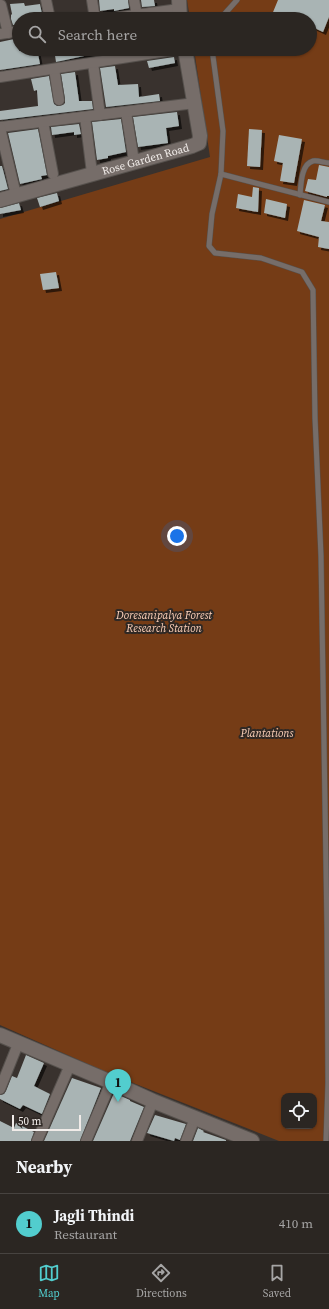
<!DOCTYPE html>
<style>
body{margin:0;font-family:"Source Serif 4",serif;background:#332e2a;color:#f1f3f6}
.controls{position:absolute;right:12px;bottom:12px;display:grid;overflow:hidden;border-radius:8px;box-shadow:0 1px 3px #0004}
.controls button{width:36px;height:36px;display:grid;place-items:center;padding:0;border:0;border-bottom:1px solid #474340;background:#2b2622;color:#f1f3f6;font:20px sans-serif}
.scale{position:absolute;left:12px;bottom:10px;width:69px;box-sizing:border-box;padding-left:4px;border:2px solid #f1ece9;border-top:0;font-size:11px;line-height:14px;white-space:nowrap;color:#f1ece9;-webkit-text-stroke:3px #2f2824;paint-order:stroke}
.you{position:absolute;left:177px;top:536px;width:14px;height:14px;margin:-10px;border:3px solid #fff;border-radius:50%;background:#1a73e8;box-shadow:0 0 0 6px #1a73e833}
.badge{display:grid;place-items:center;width:26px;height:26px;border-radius:50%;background:#52cdce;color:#111;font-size:13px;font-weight:700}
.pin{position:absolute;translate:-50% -33px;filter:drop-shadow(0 1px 2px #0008)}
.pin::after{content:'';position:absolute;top:21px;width:14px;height:12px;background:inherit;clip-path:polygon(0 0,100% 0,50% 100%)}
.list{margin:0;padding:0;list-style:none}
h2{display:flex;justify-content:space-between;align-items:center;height:52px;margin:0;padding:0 16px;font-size:17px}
h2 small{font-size:13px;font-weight:400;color:#a6a5a5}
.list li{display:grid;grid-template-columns:26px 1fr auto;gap:12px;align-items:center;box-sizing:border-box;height:60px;padding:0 16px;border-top:1px solid #474340}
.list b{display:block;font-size:15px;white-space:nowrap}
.list p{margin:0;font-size:13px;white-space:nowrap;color:#a6a5a5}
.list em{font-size:13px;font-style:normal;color:#a6a5a5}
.icon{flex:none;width:22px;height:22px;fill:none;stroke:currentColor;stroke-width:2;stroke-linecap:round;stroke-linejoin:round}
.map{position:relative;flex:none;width:329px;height:1141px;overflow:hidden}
.search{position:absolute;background:#2b2622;box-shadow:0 1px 3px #0004;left:12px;right:12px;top:12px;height:44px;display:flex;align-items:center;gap:10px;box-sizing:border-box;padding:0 14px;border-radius:22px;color:#a6a5a5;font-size:15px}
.sheet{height:112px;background:#2b2622}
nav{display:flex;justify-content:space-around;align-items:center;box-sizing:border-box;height:56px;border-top:1px solid #474340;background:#2b2622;font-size:11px;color:#a6a5a5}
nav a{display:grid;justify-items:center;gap:2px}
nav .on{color:#52cdce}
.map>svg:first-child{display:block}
.green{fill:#753c16;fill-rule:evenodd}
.building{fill:#a9b4b4;filter:url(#shadow)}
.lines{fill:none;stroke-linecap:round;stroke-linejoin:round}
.lane-casing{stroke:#56514d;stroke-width:6}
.street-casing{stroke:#56514d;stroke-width:12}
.secondary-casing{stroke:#56514d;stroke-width:16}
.lane{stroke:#766d69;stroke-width:5}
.street{stroke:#766d69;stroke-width:10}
.secondary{stroke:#766d69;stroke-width:14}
.labels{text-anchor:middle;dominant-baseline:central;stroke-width:4;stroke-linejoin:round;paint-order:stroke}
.street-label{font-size:11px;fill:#f1ece9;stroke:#2f2824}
.park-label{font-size:11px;font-style:italic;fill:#fed1b9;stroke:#2f2824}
</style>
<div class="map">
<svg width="329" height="1141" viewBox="0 0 329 1141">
<defs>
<filter id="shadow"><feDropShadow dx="3" dy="3" stdDeviation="0" flood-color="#0009"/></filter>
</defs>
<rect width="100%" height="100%" fill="#39322e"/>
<!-- green -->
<path class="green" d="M 187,0 L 329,0 L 329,1141 L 279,1141 L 108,1073 L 0,1025 L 0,219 L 210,157 L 194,49 L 310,49 L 310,19 L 190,19 ZM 284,1096 L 314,1096 L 314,1126 L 284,1126 Z"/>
<!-- building -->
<g class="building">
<polygon points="99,0 128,0 129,8 114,11 114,9 100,11"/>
<polygon points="141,0 154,0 155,6 142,7"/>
<polygon points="278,0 329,0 329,17 323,32 310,26 310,19 275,19 271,17"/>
<polygon points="24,3 25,6 40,4 43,19 19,19 19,25 13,25 11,19 11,15 12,14 10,4"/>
<polygon points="19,38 19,51 37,49 40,64 0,70 0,42"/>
<polygon points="54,49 129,49 129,50 98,55 98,53 56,62"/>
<polygon points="174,57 175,63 149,68 147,61"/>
<polygon points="115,66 118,85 138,84 139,97 159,94 160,101 106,107 100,68"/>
<polygon points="75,72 79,101 92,101 93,109 0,120 0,111 38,106 37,90 34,91 31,79 49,76 54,104 57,106 63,105 65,103 65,99 61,74"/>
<polygon points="177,112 179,126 166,128 168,143 138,147 133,117"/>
<polygon points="121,119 126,152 108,156 108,158 97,160 92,122"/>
<polygon points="79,124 81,134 74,135 74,132 52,135 51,127"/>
<polygon points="38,129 47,175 41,176 42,179 20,184 8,133"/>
<polygon points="249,129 262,130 260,167 247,166"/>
<polygon points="279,135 302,139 294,183 280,181 283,163 274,161"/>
<polygon points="319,165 329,167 329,196 327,196 327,197 305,191 308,179 316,180"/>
<polygon points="0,166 2,166 8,189 0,191"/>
<polygon points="253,187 259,188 258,212 236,208 238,194 252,197"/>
<polygon points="57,193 59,201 40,207 37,198"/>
<polygon points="266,199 287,204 285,218 264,213"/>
<polygon points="304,200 325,205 321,221 329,222 329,249 318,247 319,237 297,231"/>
<polygon points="19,203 21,210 0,214 0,208"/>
<polygon points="56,272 59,288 43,290 40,274"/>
<polygon points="26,1055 44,1063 34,1086 50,1094 42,1114 23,1105 20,1109 0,1099 0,1095 4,1094 6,1091 12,1076 17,1078"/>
<polygon points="72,1078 101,1088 80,1141 44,1141"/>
<polygon points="114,1093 130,1100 130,1101 144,1107 130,1141 93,1141"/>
<polygon points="155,1115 186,1124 180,1140 175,1138 174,1141 147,1133"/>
<polygon points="0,1121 14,1128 16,1123 34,1132 31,1141 0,1141"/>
<polygon points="198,1128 204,1131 203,1132 226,1140 226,1141 193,1141"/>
</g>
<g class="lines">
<!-- lane casing -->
<g class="lane-casing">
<g id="lane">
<polyline points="220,19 237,0"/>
<polyline points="212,49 223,131 221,174 212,214 209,246 215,253 261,258 302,272 313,290 315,418 321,556 327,929 328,1083 326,1141"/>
<polyline points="221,174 329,202"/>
<path d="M 300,195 C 301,185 301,164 313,161 C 318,160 324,163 329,163"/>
</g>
</g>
<!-- street casing -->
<g class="street-casing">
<g id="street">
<polyline points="46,0 50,19"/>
<polyline points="92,0 95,19"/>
<polyline points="134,0 137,15"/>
<polyline points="1,5 8,33"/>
<polyline points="106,19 179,9"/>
<polyline points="0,34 19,31"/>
<polyline points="93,63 100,115"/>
<polyline points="54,69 59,100"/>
<polyline points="0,77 180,49"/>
<polyline points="126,112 134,161"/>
<polyline points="85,117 92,173"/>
<polyline points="43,122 53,174"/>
<polyline points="0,127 195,103"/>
<polyline points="0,128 16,195"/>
<polyline points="0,1089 18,1044"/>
<polyline points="37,1141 70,1065"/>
<polyline points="86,1141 111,1082"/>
<polyline points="137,1141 153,1101"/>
<polyline points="186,1141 195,1118"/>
</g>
</g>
<!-- secondary casing -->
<g class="secondary-casing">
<g id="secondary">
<polyline points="179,0 180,19"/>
<path id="s1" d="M 0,200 L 192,146 L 199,143 L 200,136 L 185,49"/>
<polyline points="0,1035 111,1082 153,1101 252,1141"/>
</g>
</g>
<!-- lane -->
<use href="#lane" class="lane"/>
<!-- street -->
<use href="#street" class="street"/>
<!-- secondary -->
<use href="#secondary" class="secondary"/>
</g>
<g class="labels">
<!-- street labels -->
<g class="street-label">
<text stroke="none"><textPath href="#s1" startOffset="151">Rose Garden Road</textPath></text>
</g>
<!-- park labels -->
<g class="park-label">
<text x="164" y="615">Doresanipalya Forest<tspan x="164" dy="13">Research Station</tspan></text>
<text x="267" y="733">Plantations</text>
</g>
</g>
</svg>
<div class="controls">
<button><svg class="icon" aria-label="locate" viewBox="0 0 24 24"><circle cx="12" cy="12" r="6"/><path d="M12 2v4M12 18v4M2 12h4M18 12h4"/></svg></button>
</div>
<div class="scale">50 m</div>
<div class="you"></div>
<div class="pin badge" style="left:118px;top:1102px">1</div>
<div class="search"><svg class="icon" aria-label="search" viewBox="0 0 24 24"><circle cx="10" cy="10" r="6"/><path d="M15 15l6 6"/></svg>Search here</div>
</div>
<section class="sheet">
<h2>Nearby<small></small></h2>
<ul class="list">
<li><span class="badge">1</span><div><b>Jagli Thindi</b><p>Restaurant</p></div><em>410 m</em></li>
</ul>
</section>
<nav>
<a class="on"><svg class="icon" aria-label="map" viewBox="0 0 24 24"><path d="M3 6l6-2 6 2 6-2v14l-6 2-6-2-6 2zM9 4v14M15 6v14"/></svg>Map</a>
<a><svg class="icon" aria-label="directions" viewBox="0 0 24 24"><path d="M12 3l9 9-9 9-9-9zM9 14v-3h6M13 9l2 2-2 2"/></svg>Directions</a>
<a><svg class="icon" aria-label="saved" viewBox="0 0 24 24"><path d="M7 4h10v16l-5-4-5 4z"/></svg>Saved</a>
</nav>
